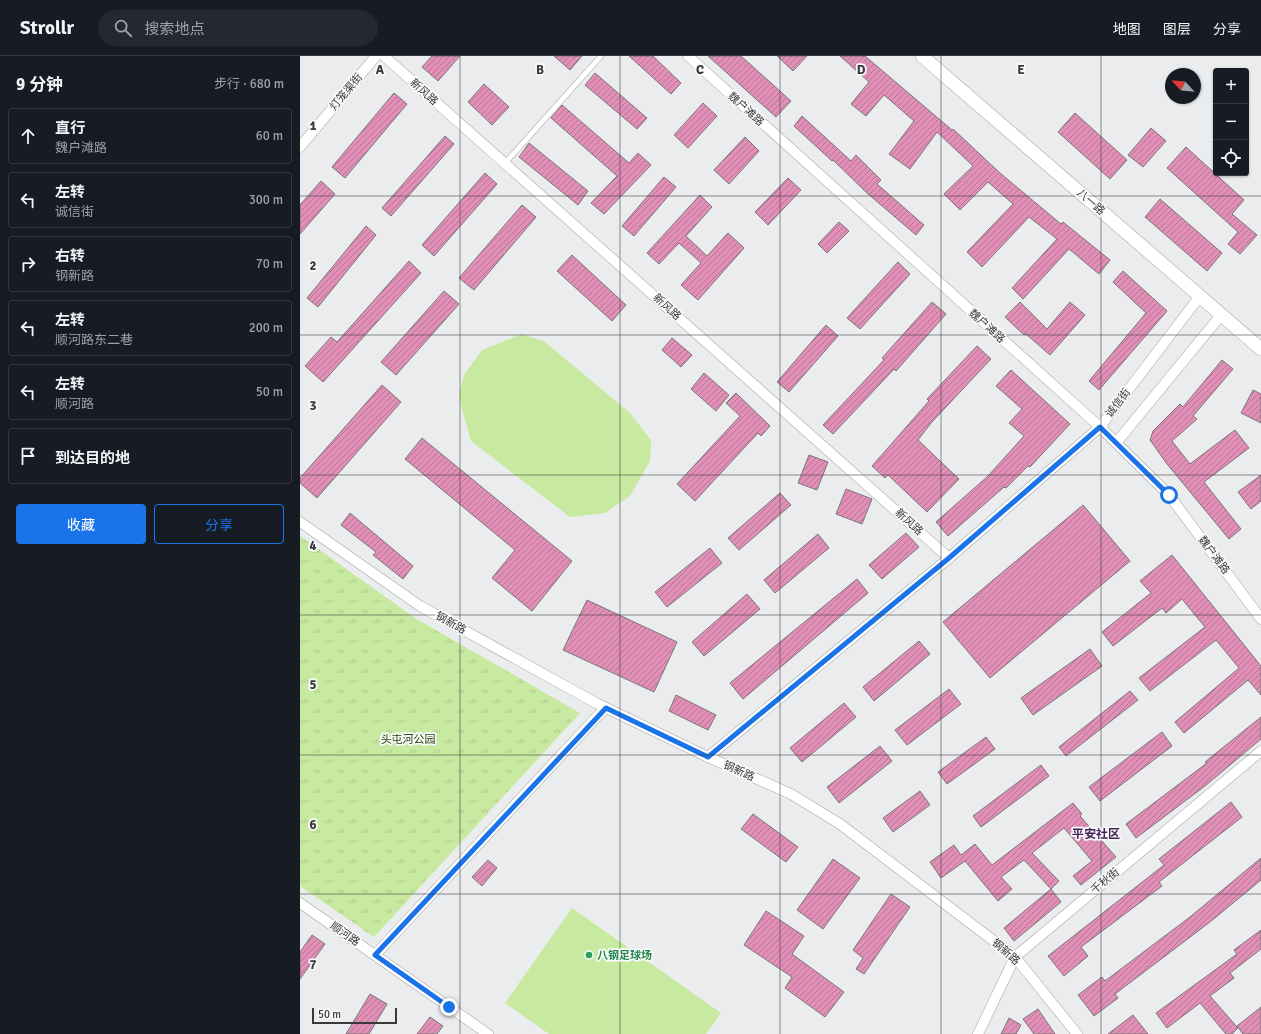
<!DOCTYPE html>
<html lang="zh">
<meta charset="utf-8">
<style>
body{margin:0;font-family:Signika,"Noto Sans SC",sans-serif;background:#242831;color:#f1f3f6}
.controls{position:absolute;right:12px;top:12px;display:grid;overflow:hidden;border-radius:4px;box-shadow:0 1px 3px #0004}
.controls button{width:36px;height:36px;display:grid;place-items:center;padding:0;border:0;border-bottom:1px solid #363941;background:#171b24;color:#f1f3f6;font:20px sans-serif}
.compass{position:absolute;left:865px;top:12px;width:36px;height:36px;border-radius:50%;background:#171b24;box-shadow:0 1px 3px #0004;rotate:296deg}
.scale{position:absolute;left:12px;bottom:10px;width:85px;box-sizing:border-box;padding-left:4px;border:2px solid #39393a;border-top:0;font-size:11px;line-height:14px;white-space:nowrap;color:#39393a;-webkit-text-stroke:3px #f8f9fa;paint-order:stroke}
.stop{position:absolute;width:12px;height:12px;margin:-9px;border:3px solid #1a73e8;border-radius:50%;background:#fff}
.stop.end{background:#1a73e8;border-color:#fff;box-shadow:0 1px 4px #0008}
.list{margin:0;padding:0;list-style:none}
h2{display:flex;justify-content:space-between;align-items:center;height:52px;margin:0;padding:0 16px;font-size:17px}
h2 small{font-size:13px;font-weight:400;color:#9ea1a6}
.list li{display:grid;grid-template-columns:26px 1fr auto;gap:12px;align-items:center;box-sizing:border-box;height:56px;margin:0 8px 8px;padding:0 8px;border:1px solid #363941;border-radius:4px}
.list b{display:block;font-size:15px;white-space:nowrap}
.list p{margin:0;font-size:13px;white-space:nowrap;color:#9ea1a6}
.list em{font-size:13px;font-style:normal;color:#9ea1a6}
.actions{display:flex;gap:8px;padding:12px 16px}
.actions a{flex:1;padding:9px 0;border:1px solid #1a73e8;border-radius:4px;text-align:center;font-size:14px;color:#1a73e8}
.actions .main{background:#1a73e8;color:#fff}
.icon{flex:none;width:22px;height:22px;fill:none;stroke:currentColor;stroke-width:2;stroke-linecap:round;stroke-linejoin:round}
.map{position:relative;flex:none;width:961px;height:978px;overflow:hidden}
header{display:flex;align-items:center;gap:24px;box-sizing:border-box;height:56px;padding:0 20px;background:#171b24;border-bottom:1px solid #363941}
header strong{font-size:19px}
nav{display:flex;gap:22px;margin-inline-start:auto;font-size:14px}
.search{width:280px;height:36px;background:#242831;display:flex;align-items:center;gap:10px;box-sizing:border-box;padding:0 14px;border-radius:22px;color:#9ea1a6;font-size:15px}
main{display:flex}
aside{flex:1;background:#171b24}
.map>svg:first-child{display:block}
.grass{fill:url(#grass-tufts)}
.pitch{fill:#c8eaa0}
.building{fill:url(#building-hatch);stroke:#797778}
.lines{fill:none;stroke-linecap:round;stroke-linejoin:round}
.service-casing{stroke:#a3a4a6;stroke-width:6}
.minor-casing{stroke:#a3a4a6;stroke-width:11}
.tertiary-casing{stroke:#a3a4a6;stroke-width:14}
.service{stroke:#fff;stroke-width:5}
.minor{stroke:#fff;stroke-width:10}
.tertiary{stroke:#fff;stroke-width:13}
.route{stroke:#1a73e8;stroke-width:5}
.grid{fill:none;stroke:#39393a;stroke-width:1;stroke-opacity:0.55}
.leisure-dot{fill:#2e9e5b;stroke:#f8f9fa;stroke-width:1.5}
.labels{text-anchor:middle;dominant-baseline:central;stroke-width:3.5;stroke-linejoin:round;paint-order:stroke}
.street-label{font-size:11px;fill:#39393a;stroke:#f8f9fa}
.park-label{font-size:11px;fill:#2b4005;stroke:#f8f9fa}
.leisure-label{font-size:11px;font-weight:bold;fill:#27864d;stroke:#f8f9fa;text-anchor:start}
.neighbourhood-label{font-size:12px;font-weight:bold;fill:#461f55;stroke:#f8f9fa}
.grid-label{font-size:13px;text-anchor:middle;font-weight:bold;fill:#39393a;stroke:#f8f9fa;stroke-width:3.5;stroke-linejoin:round;paint-order:stroke}
</style>
<header>
<strong>Strollr</strong>
<div class="search"><svg class="icon" aria-label="search" viewBox="0 0 24 24"><circle cx="10" cy="10" r="6"/><path d="M15 15l6 6"/></svg>搜索地点</div>
<nav><a>地图</a><a>图层</a><a>分享</a></nav>
</header>
<main>
<aside>
<h2>9 分钟<small>步行 · 680 m</small></h2>
<ul class="list">
<li><svg class="icon" aria-label="ahead" viewBox="0 0 24 24"><path d="M12 20V5M6 11l6-6 6 6"/></svg><div><b>直行</b><p>魏户滩路</p></div><em>60 m</em></li>
<li><svg class="icon" aria-label="left" viewBox="0 0 24 24"><path d="M17 20v-9H6M10 6l-5 5 5 5"/></svg><div><b>左转</b><p>诚信街</p></div><em>300 m</em></li>
<li><svg class="icon" aria-label="right" viewBox="0 0 24 24"><path d="M7 20v-9h11M14 6l5 5-5 5"/></svg><div><b>右转</b><p>钢新路</p></div><em>70 m</em></li>
<li><svg class="icon" aria-label="left" viewBox="0 0 24 24"><path d="M17 20v-9H6M10 6l-5 5 5 5"/></svg><div><b>左转</b><p>顺河路东二巷</p></div><em>200 m</em></li>
<li><svg class="icon" aria-label="left" viewBox="0 0 24 24"><path d="M17 20v-9H6M10 6l-5 5 5 5"/></svg><div><b>左转</b><p>顺河路</p></div><em>50 m</em></li>
<li><svg class="icon" aria-label="arrive" viewBox="0 0 24 24"><path d="M6 21V4h12l-3 4 3 4H6"/></svg><div><b>到达目的地</b></div></li>
</ul>
<div class="actions"><a class="main">收藏</a><a>分享</a></div>
</aside>
<div class="map">
<svg width="961" height="978" viewBox="0 0 961 978">
<defs>
<pattern id="grass-tufts" width="24" height="20" patternUnits="userSpaceOnUse"><rect width="24" height="20" fill="#c8eaa0"/><path d="M3 7l-1-3M5 7V3M7 7l1-3M15 17l-1-3M17 17v-4M19 17l1-3" fill="none" stroke="#adc98b"/></pattern>
<pattern id="building-hatch" width="6" height="6" patternUnits="userSpaceOnUse"><rect width="6" height="6" fill="#e28fb8"/><path d="M-1 1l2-2M0 6l6-6M5 7l2-2" fill="none" stroke="#b87697"/></pattern>
</defs>
<rect width="100%" height="100%" fill="#ebeced"/>
<!-- grass -->
<polygon class="grass" points="0,480 115,562 280,657 74,881 0,830"/>
<!-- pitch -->
<g class="pitch">
<polygon points="222,278 245,286 330,357 351,384 350,405 330,440 305,457 270,461 171,385 163,357 159,339 164,319 182,294"/>
<polygon points="272,852 421,957 406,978 249,978 205,947"/>
</g>
<!-- building -->
<g class="building">
<polygon points="132,0 160,0 138,25 122,11"/>
<polygon points="254,0 282,0 270,14"/>
<polygon points="329,0 353,0 381,27 371,38"/>
<polygon points="408,0 441,0 491,45 476,61"/>
<polygon points="477,0 507,0 493,15"/>
<polygon points="540,0 565,0 652,74 653,73 700,117 761,168 763,166 810,204 799,218 769,193 723,243 712,232 757,183 729,161 682,211 667,196 713,148 688,126 660,154 644,138 673,110 637,76 610,113 589,98 614,65 584,39 566,60 551,48 569,26"/>
<polygon points="295,17 347,62 337,73 285,29"/>
<polygon points="184,28 209,51 192,69 168,46"/>
<polygon points="94,37 107,48 45,122 32,111"/>
<polygon points="403,47 417,60 388,92 374,79"/>
<polygon points="262,49 329,107 338,97 351,109 304,158 291,147 317,120 251,62"/>
<polygon points="775,57 827,104 810,123 758,76"/>
<polygon points="502,60 551,105 556,99 581,124 577,128 624,169 616,179 567,137 533,104 532,105 494,70"/>
<polygon points="851,72 866,85 843,111 828,99"/>
<polygon points="145,80 154,88 91,160 82,152"/>
<polygon points="445,81 459,95 429,128 414,114"/>
<polygon points="229,87 288,135 278,149 219,101"/>
<polygon points="886,91 944,144 932,158 957,179 940,198 928,188 938,176 867,112"/>
<polygon points="185,117 197,128 134,200 122,189"/>
<polygon points="364,121 376,131 334,180 322,170"/>
<polygon points="488,122 501,134 468,169 455,156"/>
<polygon points="21,125 35,138 0,178 0,149"/>
<polygon points="400,139 412,151 386,180 407,200 428,177 444,192 398,244 381,229 401,207 379,187 359,208 347,197"/>
<polygon points="860,143 922,197 907,215 845,161"/>
<polygon points="222,149 236,161 174,234 159,222"/>
<polygon points="539,166 549,175 527,197 518,188"/>
<polygon points="66,170 76,179 18,251 7,242"/>
<polygon points="272,199 326,249 312,265 257,215"/>
<polygon points="109,205 121,217 23,326 5,310 31,281 37,286"/>
<polygon points="598,206 610,218 560,273 547,262"/>
<polygon points="823,215 867,255 799,334 789,325 846,257 813,226"/>
<polygon points="144,235 159,248 96,319 81,306"/>
<polygon points="632,246 646,258 596,315 594,313 533,378 523,369 584,304 582,302"/>
<polygon points="720,246 747,273 770,246 785,259 750,299 726,278 724,279 705,261"/>
<polygon points="526,269 538,280 489,336 477,326"/>
<polygon points="372,282 392,299 381,311 362,294"/>
<polygon points="677,290 691,303 631,367 618,384 659,423 627,456 588,419 585,422 572,410 629,345 627,343"/>
<polygon points="922,304 933,313 893,360 897,363 872,385 890,408 935,374 949,392 904,426 941,473 929,483 867,408 850,384 853,375 880,348 883,351"/>
<polygon points="711,314 770,368 730,411 728,410 706,432 704,431 648,480 636,466 688,420 724,380 709,367 722,353 696,330"/>
<polygon points="404,317 429,339 416,355 391,333"/>
<polygon points="82,329 101,346 17,442 0,427 0,422"/>
<polygon points="953,334 961,338 961,367 941,357"/>
<polygon points="436,337 470,370 461,380 458,377 395,445 377,428 440,360 426,347"/>
<polygon points="122,382 272,505 232,555 192,522 215,494 105,403"/>
<polygon points="509,399 528,406 517,434 498,427"/>
<polygon points="961,419 961,445 951,453 938,436"/>
<polygon points="546,433 572,443 562,468 536,458"/>
<polygon points="480,437 491,449 439,494 428,482"/>
<polygon points="783,449 830,505 690,622 643,566"/>
<polygon points="50,457 113,510 103,523 73,499 76,496 41,469"/>
<polygon points="606,477 619,491 582,523 569,509"/>
<polygon points="518,478 529,492 475,537 464,524"/>
<polygon points="410,492 422,507 367,551 355,536"/>
<polygon points="872,499 961,610 961,639 948,624 884,677 875,666 939,612 916,584 850,635 839,622 905,571 882,543 866,557 862,552 813,590 802,576 851,537 840,525"/>
<polygon points="557,523 568,537 443,643 430,627"/>
<polygon points="447,538 460,553 404,600 392,586"/>
<polygon points="287,544 377,586 354,636 263,594"/>
<polygon points="619,585 630,598 574,645 563,631"/>
<polygon points="790,593 802,610 733,659 721,642"/>
<polygon points="649,633 661,648 607,689 595,674"/>
<polygon points="830,635 838,644 766,700 759,691"/>
<polygon points="376,639 416,659 408,674 369,655"/>
<polygon points="544,647 556,661 502,706 490,692"/>
<polygon points="961,661 961,683 905,730 836,782 826,768 907,707 905,706"/>
<polygon points="862,676 872,690 800,745 789,731"/>
<polygon points="686,681 695,693 647,728 638,716"/>
<polygon points="580,690 592,705 539,747 527,731"/>
<polygon points="741,709 749,720 681,771 673,760"/>
<polygon points="620,735 630,749 593,776 583,762"/>
<polygon points="931,746 942,761 859,826 862,830 781,891 788,900 764,920 748,900 864,809 859,803"/>
<polygon points="773,747 782,758 780,760 816,801 781,829 773,820 792,805 764,772 732,797 759,825 751,833 724,804 701,821 712,833 698,845 665,805 641,822 630,806 654,789 661,799 675,788 692,809"/>
<polygon points="453,758 498,791 486,806 441,773"/>
<polygon points="961,802 961,824 910,866 815,938 818,942 794,960 778,939 802,921 805,925 890,861"/>
<polygon points="533,803 560,822 523,873 497,854"/>
<polygon points="188,804 197,812 182,830 172,821"/>
<polygon points="751,833 761,846 714,885 704,872"/>
<polygon points="591,838 610,851 564,918 556,913 563,902 553,894"/>
<polygon points="466,855 504,880 492,898 544,936 525,961 485,932 492,921 444,889"/>
<polygon points="961,874 961,893 930,917 934,922 910,940 938,972 932,978 926,978 900,947 867,972 856,957 937,898 934,894"/>
<polygon points="12,879 25,888 0,923 0,896"/>
<polygon points="70,938 87,948 69,978 46,978"/>
<polygon points="961,951 961,978 943,978 937,970"/>
<polygon points="738,953 755,978 734,978 723,963"/>
<polygon points="833,959 848,978 808,978"/>
<polygon points="130,961 143,970 137,978 117,978"/>
<polygon points="709,962 721,969 716,978 701,978"/>
</g>
<g class="lines">
<!-- service casing -->
<g class="service-casing">
<polyline id="service" points="205,107 301,0"/>
</g>
<!-- minor casing -->
<g class="minor-casing">
<g id="minor">
<polyline points="84,0 649,502"/>
<polyline points="388,0 800,371 869,439 961,563"/>
<polyline points="0,91 76,0"/>
<polyline points="816,387 922,258"/>
<polyline points="0,466 120,550 296,647 408,701 491,738 540,768 715,901 777,978"/>
<polyline points="408,701 649,502 800,371 900,240"/>
<polyline points="0,847 188,978"/>
<polyline points="75,899 305,652"/>
<polyline points="678,978 715,901 961,695"/>
</g>
</g>
<!-- tertiary casing -->
<g class="tertiary-casing">
<polyline id="tertiary" points="622,0 961,293"/>
</g>
<!-- service -->
<use href="#service" class="service"/>
<!-- minor -->
<use href="#minor" class="minor"/>
<!-- tertiary -->
<use href="#tertiary" class="tertiary"/>
</g>
<g class="lines">
<!-- route -->
<polyline class="route" points="149,951 75,899 306,652 408,701 649,502 800,371 869,439"/>
</g>
<!-- grid -->
<path class="grid" d="M 160,0 L 160,978M 320,0 L 320,978M 480,0 L 480,978M 641,0 L 641,978M 801,0 L 801,978M 0,140 L 961,140M 0,279 L 961,279M 0,419 L 961,419M 0,559 L 961,559M 0,699 L 961,699M 0,838 L 961,838"/>
<!-- markers -->
<circle class="leisure-dot" cx="289" cy="899" r="4"/>
<g class="labels">
<!-- street labels -->
<g class="street-label">
<text transform="translate(46 36) rotate(-50)">灯笼渠街</text>
<text transform="translate(124 36) rotate(42)">新风路</text>
<text transform="translate(446 53) rotate(42)">魏户滩路</text>
<text transform="translate(791 146) rotate(41)">八一路</text>
<text transform="translate(367 251) rotate(42)">新风路</text>
<text transform="translate(687 270) rotate(42)">魏户滩路</text>
<text transform="translate(818 347) rotate(-53)">诚信街</text>
<text transform="translate(609 466) rotate(42)">新风路</text>
<text transform="translate(914 499) rotate(53)">魏户滩路</text>
<text transform="translate(151 567) rotate(29)">钢新路</text>
<text transform="translate(439 715) rotate(24)">钢新路</text>
<text transform="translate(805 825) rotate(-40)">千秋街</text>
<text transform="translate(45 878) rotate(35)">顺河路</text>
<text transform="translate(706 896) rotate(41)">钢新路</text>
</g>
<!-- park labels -->
<g class="park-label">
<text x="108" y="683">头屯河公园</text>
</g>
<!-- leisure labels -->
<g class="leisure-label">
<text x="297" y="899">八钢足球场</text>
</g>
<!-- neighbourhood labels -->
<g class="neighbourhood-label">
<text x="796" y="778">平安社区</text>
</g>
</g>
<g class="grid-label">
<text x="80" y="18">A</text>
<text x="240" y="18">B</text>
<text x="400" y="18">C</text>
<text x="561" y="18">D</text>
<text x="721" y="18">E</text>
<text x="13" y="74">1</text>
<text x="13" y="214">2</text>
<text x="13" y="354">3</text>
<text x="13" y="494">4</text>
<text x="13" y="633">5</text>
<text x="13" y="773">6</text>
<text x="13" y="913">7</text>
</g>
</svg>
<div class="controls">
<button>+</button>
<button>−</button>
<button><svg class="icon" aria-label="locate" viewBox="0 0 24 24"><circle cx="12" cy="12" r="6"/><path d="M12 2v4M12 18v4M2 12h4M18 12h4"/></svg></button>
</div>
<svg class="compass" viewBox="-18 -18 36 36"><path d="M0-13l5 13h-10z" fill="#e53935"/><path d="M0 13l5-13h-10z" fill="#9ea1a6"/></svg>
<div class="scale">50 m</div>
<div class="stop" style="left:869px;top:439px"></div>
<div class="stop end" style="left:149px;top:951px"></div>
</div>
</main>
